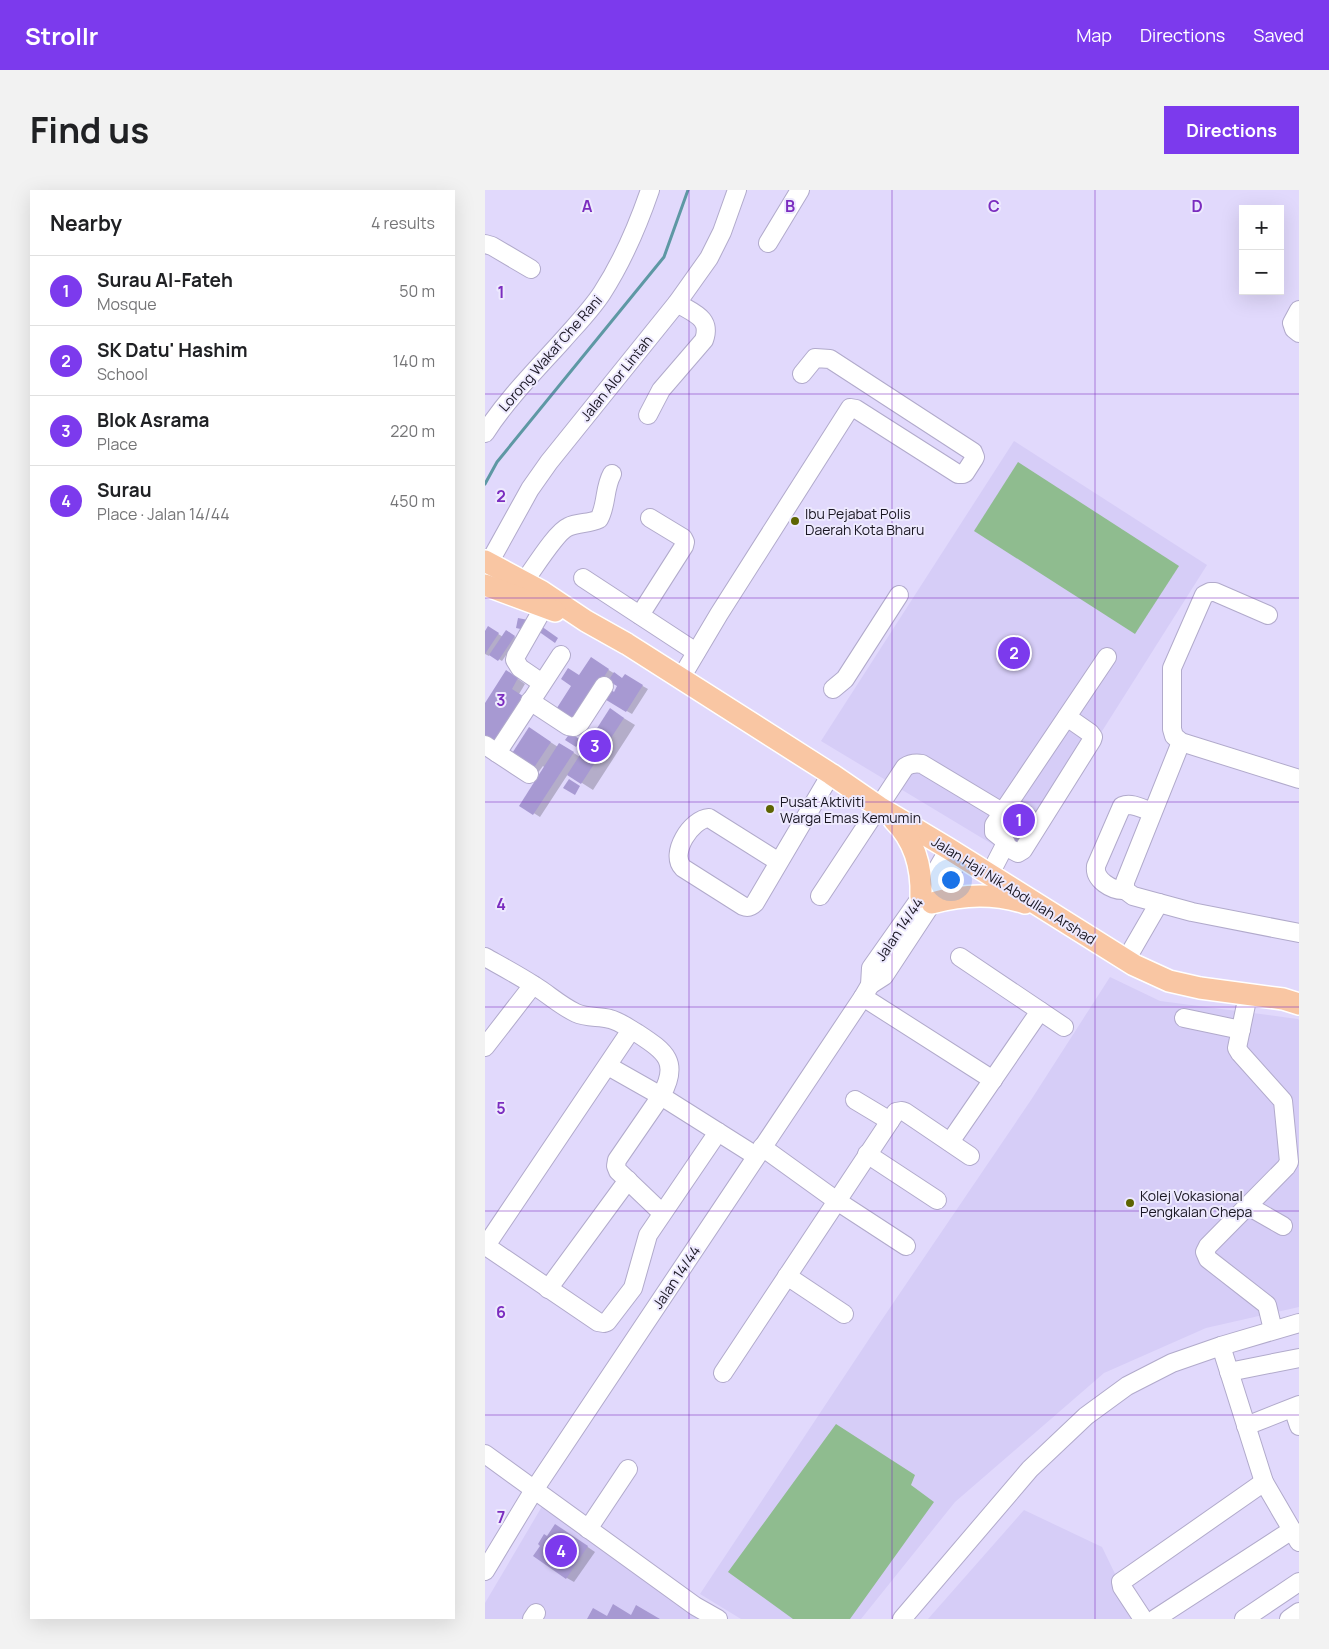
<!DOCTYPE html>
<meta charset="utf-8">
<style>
body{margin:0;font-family:Manrope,sans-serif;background:#f2f2f2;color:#202124}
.controls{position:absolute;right:15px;top:15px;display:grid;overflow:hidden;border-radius:0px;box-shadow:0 5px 20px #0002}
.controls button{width:45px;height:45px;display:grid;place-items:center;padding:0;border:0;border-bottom:1px solid #e0e0e0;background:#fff;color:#202124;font:25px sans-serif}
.you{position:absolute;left:465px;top:689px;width:18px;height:18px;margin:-12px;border:4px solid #fff;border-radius:50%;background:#1a73e8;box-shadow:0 0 0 8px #1a73e833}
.badge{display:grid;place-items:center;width:32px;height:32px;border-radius:50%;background:#7c3aed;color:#fff;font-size:16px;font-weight:700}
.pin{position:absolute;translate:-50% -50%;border:2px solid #fff;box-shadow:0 1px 5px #0006}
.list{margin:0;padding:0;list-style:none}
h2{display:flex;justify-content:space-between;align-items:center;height:65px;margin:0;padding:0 20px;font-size:21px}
h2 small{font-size:16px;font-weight:400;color:#757577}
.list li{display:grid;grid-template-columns:32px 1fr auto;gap:15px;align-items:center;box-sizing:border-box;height:70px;padding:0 20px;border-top:1px solid #e0e0e0}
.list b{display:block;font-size:19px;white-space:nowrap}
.list p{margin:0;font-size:16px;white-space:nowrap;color:#757577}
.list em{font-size:16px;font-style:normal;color:#757577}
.map{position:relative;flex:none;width:814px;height:1429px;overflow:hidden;border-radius:0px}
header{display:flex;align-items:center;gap:30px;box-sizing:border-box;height:70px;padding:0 25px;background:#7c3aed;color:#fff}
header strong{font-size:24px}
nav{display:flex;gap:28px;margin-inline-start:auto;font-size:18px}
.intro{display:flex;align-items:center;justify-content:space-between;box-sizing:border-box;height:120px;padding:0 30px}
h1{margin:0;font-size:35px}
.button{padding:12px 22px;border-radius:0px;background:#7c3aed;color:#fff;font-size:18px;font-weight:700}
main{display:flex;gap:30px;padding:0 30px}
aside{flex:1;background:#fff;border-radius:0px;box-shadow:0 5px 20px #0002}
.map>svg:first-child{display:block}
.built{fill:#d6cdf7}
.green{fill:#8fbc8f}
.shadow{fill:#0003}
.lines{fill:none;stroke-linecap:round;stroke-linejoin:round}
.stream{stroke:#5e98a4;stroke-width:3}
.building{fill:#a799d2}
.minor-casing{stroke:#b1aacb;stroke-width:20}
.major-casing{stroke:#fff;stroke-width:24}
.minor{stroke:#fff;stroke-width:18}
.major{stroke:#f9c6a3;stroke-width:21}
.grid{fill:none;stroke:#7b2cbf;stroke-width:1;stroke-opacity:0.55}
.poi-dot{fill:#5d6401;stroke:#ede9fe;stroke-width:2}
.labels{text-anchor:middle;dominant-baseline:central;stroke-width:4;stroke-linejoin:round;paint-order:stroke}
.street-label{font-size:14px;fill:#191622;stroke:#ede9fe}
.poi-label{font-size:14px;fill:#191622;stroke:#ede9fe;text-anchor:start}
.grid-label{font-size:16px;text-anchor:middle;font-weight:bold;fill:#7b2cbf;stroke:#ede9fe;stroke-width:4;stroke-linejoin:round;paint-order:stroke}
</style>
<header>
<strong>Strollr</strong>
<nav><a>Map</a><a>Directions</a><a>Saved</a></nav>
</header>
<div class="intro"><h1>Find us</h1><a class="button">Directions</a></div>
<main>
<aside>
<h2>Nearby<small>4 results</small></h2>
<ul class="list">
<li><span class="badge">1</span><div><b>Surau Al-Fateh</b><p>Mosque</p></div><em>50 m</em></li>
<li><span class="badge">2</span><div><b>SK Datu' Hashim</b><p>School</p></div><em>140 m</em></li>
<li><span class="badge">3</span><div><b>Blok Asrama</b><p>Place</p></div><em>220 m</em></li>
<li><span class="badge">4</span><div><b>Surau</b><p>Place · Jalan 14/44</p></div><em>450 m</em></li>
</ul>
</aside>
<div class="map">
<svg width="814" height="1429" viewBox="0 0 814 1429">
<rect width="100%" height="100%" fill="#e1d9fc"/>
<!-- built -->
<g class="built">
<polygon points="529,251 722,375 535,671 336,551"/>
<polygon points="625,787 675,811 813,829 814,830 814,1117 721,1138 619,1183 470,1312 376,1429 256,1429 215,1404 396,1131 546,910"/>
<polygon points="59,1313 224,1429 0,1429 0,1413"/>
<polygon points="539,1320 617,1357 652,1429 443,1429"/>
</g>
<!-- green -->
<g class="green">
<polygon points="533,272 694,376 650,444 489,341"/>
<polygon points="351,1234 430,1285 426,1295 449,1312 365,1429 308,1429 243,1382"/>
</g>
<!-- shadow -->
<g class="shadow">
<polygon points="4,438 18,447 22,441 32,449 17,471 5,464 4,466 0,464 0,444"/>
<polygon points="111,472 138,489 140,486 163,499 147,524 119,508 130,503 134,496 124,490 94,486"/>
<polygon points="29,486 40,494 34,504 0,545 0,516"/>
<polygon points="137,527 150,535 108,600 83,584 55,627 36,615 60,578 58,576 52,584 47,581 50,542 73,557 75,554 95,567"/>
<polygon points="536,615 545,617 554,623 540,657 519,647"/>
<polygon points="78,1340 110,1362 89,1392 82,1388 57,1355 62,1347"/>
</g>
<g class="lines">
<!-- stream -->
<polyline class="stream" points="0,294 12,272 179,67 203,0"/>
</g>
<!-- building -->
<g class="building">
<polygon points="33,428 43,430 40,440 31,438"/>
<polygon points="3,436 14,443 0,464 0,441"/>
<polygon points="56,436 73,448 70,453 53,441"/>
<polygon points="21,440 30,446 13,471 4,465"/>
<polygon points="106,467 124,479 89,533 70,521 86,496 76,489 83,478 94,485"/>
<polygon points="21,480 33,488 27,499 41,508 11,554 0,547 0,513"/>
<polygon points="129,482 137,488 140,484 158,495 141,522 118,508 124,498 129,502 132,496 123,491"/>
<polygon points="125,518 139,528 96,594 82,585"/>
<polygon points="44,537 66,552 46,582 24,568"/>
<polygon points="85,543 96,550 91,557 80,550"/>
<polygon points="74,553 89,562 48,625 34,616"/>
<polygon points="84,589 95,596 90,605 78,598"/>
<polygon points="528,609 536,614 537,611 547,617 546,620 554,625 536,651 534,650 532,653 514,643"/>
<polygon points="70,1334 103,1356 81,1389 48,1366 55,1356 53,1354 59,1344 62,1346"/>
<polygon points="128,1414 146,1425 151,1415 175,1429 102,1429 108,1418 122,1426"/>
</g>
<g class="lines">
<!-- minor casing -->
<g class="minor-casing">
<g id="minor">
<polyline points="283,53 315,0"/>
<polyline points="0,54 7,56 46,79"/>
<polyline points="814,120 807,133 809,139 814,143"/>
<path d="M 163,225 L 176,200 L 219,150 C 227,128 208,123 192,113"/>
<path d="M 0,243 C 22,209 51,180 78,150 C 91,135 106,120 117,103 C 137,72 153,35 165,0"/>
<polyline points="4,373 45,299 64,272 192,113 224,68 237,42 252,0"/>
<polyline points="98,388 211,462"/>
<path d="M 38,393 C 48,380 71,342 83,337 C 93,332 104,334 114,329 C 122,315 119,298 127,284"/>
<polyline points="155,425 199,356 200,352 198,348 165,328"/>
<polyline points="783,425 730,402 725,402 719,405 687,478 687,539 689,546 696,552 814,589"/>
<polyline points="196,488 234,424 365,218 371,219 473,284 478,284 480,283 489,269 490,267 488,262 345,169 330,168 317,184"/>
<polyline points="57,493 35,478 30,470 31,466 59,417"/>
<polyline points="348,499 360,489 414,405"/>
<polyline points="45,511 83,536 89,537 95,533 119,496"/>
<polyline points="696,552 640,692 640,700 648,706 707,722 814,743"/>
<polyline points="0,555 44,584"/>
<polyline points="12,563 76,465"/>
<polyline points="520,656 533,663 538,660 607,550 608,547 605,543 582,527"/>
<path d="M 294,672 L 224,628 C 206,629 184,664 198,678 L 258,716 C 263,718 266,717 270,713 L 346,584"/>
<polyline points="505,684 521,653 519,650 509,642 509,635 622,467"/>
<path d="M 640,700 C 627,701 609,690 611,676 L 637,616 C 647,612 658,619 667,622"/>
<path d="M 335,706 L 420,577 C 426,573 431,573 437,574 L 517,622"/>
<path d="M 0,767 C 16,776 33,785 50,796 C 63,804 76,816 91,823 C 102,828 114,826 125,829 C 134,831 143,838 152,843 C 181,862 195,872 176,906 L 271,966"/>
<polyline points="475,767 579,837"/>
<polyline points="641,770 674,713"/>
<polyline points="385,795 399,786 447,713 476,666"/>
<polyline points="763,805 752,858 755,863 798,911 804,972 801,977 723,1056 720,1062 723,1069 782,1115 788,1140"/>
<polyline points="378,807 508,890"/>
<polyline points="699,828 756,840"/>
<polyline points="0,857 48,795"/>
<polyline points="123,876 176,906 132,970 131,976 133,981 177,1023"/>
<polyline points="370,910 405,931"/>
<polyline points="465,952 555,821"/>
<polyline points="277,957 352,1011 421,1056"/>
<polyline points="382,964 452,1010"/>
<polyline points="763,1016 798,1036"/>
<polyline points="1,1056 113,1132 119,1133 122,1132 148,1098 163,1045 233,942"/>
<polyline points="0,1057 146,840"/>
<polyline points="302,1086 359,1124"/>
<polyline points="63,1099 143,990"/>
<polyline points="736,1156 779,1292 814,1352"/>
<polyline points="744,1182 814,1168"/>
<polyline points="238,1183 411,922 417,921 420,922 485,966"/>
<polyline points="808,1218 814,1236"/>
<polyline points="761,1236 814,1215"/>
<polyline points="0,1264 210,1416 233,1429"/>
<polyline points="103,1339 143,1279"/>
<polyline points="0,1381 49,1300 378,807 385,795 386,778 436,707 464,659"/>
<polyline points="47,1429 51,1423"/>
<polyline points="417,1429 545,1279 601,1226 642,1196 687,1173 736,1156 814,1133"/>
<polyline points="658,1429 637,1397 636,1392 779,1292"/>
<polyline points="670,1429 807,1340"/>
<polyline points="759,1429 814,1392"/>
<polyline points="804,1429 814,1422"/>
</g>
</g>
<!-- major casing -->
<g class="major-casing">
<g id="major">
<polyline points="0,371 56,401 101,431 142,454 346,584 394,617 464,659 649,775 684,791 715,798 798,809 814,814"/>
<polyline points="0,395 70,421"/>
<path d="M 409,630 C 430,651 437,678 436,707"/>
<path d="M 447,713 C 478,704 509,703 540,713"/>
</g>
</g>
<!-- minor -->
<use href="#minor" class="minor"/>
<!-- major -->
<use href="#major" class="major"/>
</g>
<!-- grid -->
<path class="grid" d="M 204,0 L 204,1429M 407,0 L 407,1429M 610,0 L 610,1429M 0,204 L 814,204M 0,408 L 814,408M 0,612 L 814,612M 0,817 L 814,817M 0,1021 L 814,1021M 0,1225 L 814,1225"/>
<!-- markers -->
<g class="poi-dot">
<circle cx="310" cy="331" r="5"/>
<circle cx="285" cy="619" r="5"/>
<circle cx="645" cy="1013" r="5"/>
</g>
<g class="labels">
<!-- street labels -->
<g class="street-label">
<text transform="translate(65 163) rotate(-49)">Lorong Wakaf Che Rani</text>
<text transform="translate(131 188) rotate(-51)">Jalan Alor Lintah</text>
<text transform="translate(529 700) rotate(32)">Jalan Haji Nik Abdullah Arshad</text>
<text transform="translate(414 739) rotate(-56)">Jalan 14/44</text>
<text transform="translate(191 1087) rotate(-56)">Jalan 14/44</text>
</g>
<!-- poi labels -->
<g class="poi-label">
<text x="320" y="323">Ibu Pejabat Polis<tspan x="320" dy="16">Daerah Kota Bharu</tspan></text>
<text x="295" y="611">Pusat Aktiviti<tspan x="295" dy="16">Warga Emas Kemumin</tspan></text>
<text x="655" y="1005">Kolej Vokasional<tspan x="655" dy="16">Pengkalan Chepa</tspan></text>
</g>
</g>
<g class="grid-label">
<text x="102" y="22">A</text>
<text x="305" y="22">B</text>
<text x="509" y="22">C</text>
<text x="712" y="22">D</text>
<text x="16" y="108">1</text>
<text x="16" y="312">2</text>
<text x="16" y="516">3</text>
<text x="16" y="720">4</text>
<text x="16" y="924">5</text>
<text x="16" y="1128">6</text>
<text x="16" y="1333">7</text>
</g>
</svg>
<div class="controls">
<button>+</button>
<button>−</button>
</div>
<div class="you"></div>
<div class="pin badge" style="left:534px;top:630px">1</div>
<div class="pin badge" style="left:529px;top:463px">2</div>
<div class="pin badge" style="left:110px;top:556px">3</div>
<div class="pin badge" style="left:76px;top:1361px">4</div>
</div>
</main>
